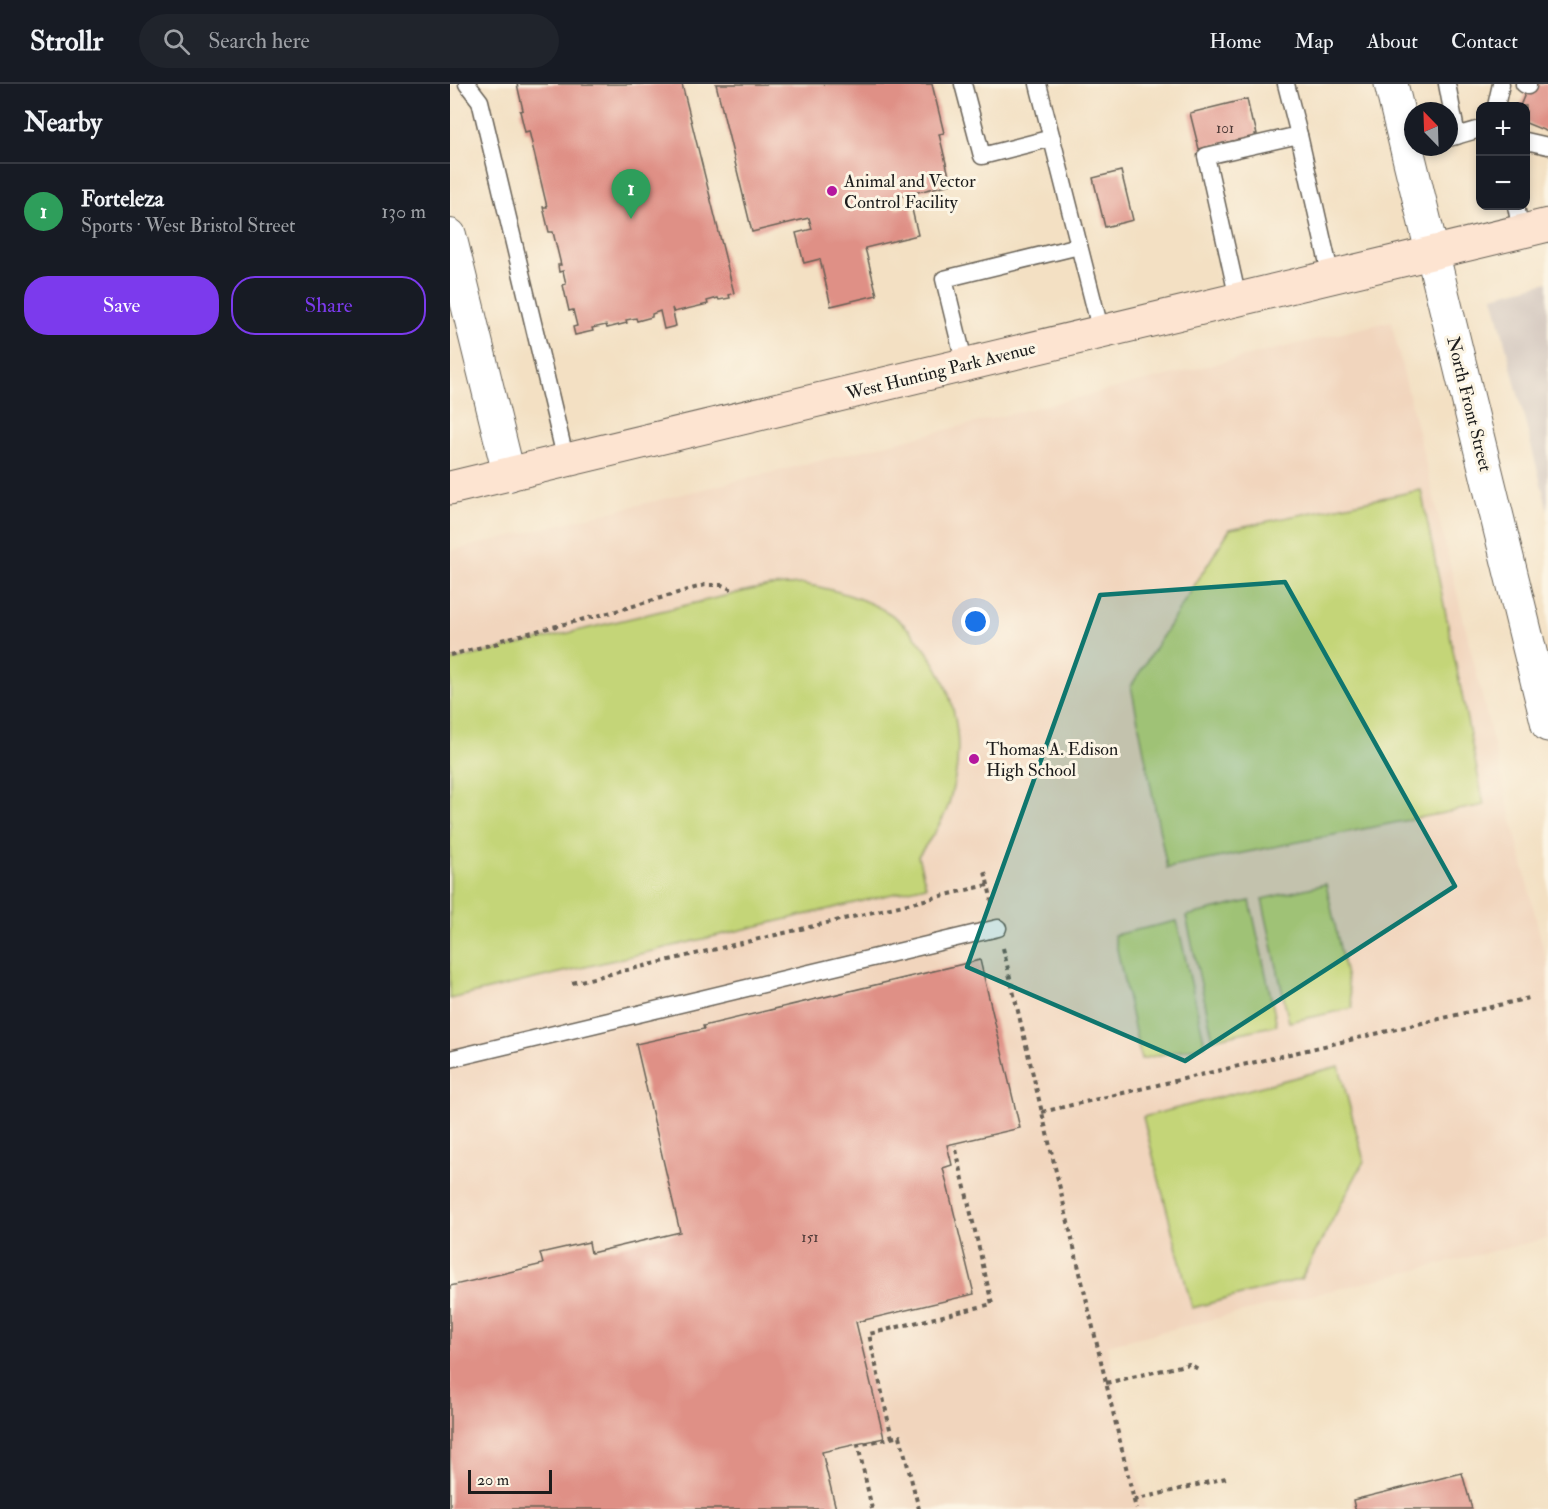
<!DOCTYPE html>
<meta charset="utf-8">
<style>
body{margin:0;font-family:"IM FELL Double Pica",serif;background:#20242c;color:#f1f3f6}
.controls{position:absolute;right:18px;top:18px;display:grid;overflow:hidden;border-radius:12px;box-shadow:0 3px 9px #0003}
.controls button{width:54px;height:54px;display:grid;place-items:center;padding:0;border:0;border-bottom:2px solid #363941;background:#171b24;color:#f1f3f6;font:30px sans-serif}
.compass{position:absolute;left:954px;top:18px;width:54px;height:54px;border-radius:50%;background:#171b24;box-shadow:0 3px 9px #0003;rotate:337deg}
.scale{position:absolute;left:18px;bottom:15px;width:84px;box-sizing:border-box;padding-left:6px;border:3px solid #1c1c1c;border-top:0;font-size:16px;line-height:21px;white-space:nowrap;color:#1c1c1c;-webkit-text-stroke:4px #fcf5e5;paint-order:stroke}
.you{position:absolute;left:526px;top:538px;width:21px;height:21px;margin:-15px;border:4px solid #fff;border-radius:50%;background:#1a73e8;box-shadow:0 0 0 9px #1a73e833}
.badge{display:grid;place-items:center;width:39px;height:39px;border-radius:50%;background:#7c3aed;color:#fff;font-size:20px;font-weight:700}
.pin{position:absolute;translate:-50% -50px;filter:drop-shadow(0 2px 3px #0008)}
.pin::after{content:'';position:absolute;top:32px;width:21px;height:18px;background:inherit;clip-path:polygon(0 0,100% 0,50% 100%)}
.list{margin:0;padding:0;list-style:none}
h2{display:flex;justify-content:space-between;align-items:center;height:78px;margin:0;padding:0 24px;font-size:26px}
h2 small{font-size:20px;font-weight:400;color:#9ea1a6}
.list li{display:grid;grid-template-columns:39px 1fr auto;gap:18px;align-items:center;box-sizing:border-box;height:96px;padding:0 24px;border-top:2px solid #363941}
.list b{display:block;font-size:22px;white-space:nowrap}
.list p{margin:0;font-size:20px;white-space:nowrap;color:#9ea1a6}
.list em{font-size:20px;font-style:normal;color:#9ea1a6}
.actions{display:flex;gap:12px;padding:18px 24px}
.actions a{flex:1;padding:14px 0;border:2px solid #7c3aed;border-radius:24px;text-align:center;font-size:21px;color:#7c3aed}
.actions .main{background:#7c3aed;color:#fff}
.icon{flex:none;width:33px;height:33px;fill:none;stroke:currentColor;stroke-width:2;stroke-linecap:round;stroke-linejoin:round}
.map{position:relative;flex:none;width:1098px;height:1425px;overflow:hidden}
header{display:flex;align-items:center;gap:36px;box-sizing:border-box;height:84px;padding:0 30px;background:#171b24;border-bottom:2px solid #363941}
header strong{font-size:28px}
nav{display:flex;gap:33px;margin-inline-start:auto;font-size:21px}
.search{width:420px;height:54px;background:#20242c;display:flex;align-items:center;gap:15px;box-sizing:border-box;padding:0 21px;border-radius:33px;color:#9ea1a6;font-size:22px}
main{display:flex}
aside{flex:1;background:#171b24}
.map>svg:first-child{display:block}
.built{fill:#f1d5bd}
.industrial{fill:#cec1ba}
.green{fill:#c4d578;stroke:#70784a;stroke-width:1.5}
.building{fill:#df9086}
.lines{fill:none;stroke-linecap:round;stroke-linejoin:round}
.service-casing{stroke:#676156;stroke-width:19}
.minor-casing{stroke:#676156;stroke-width:34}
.tertiary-casing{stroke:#676156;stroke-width:35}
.secondary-casing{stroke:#676156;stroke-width:35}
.path{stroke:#676156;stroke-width:4;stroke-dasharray:4.5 4.5;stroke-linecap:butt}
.service{stroke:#fff;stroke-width:16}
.minor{stroke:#fff;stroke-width:32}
.tertiary{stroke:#fff;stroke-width:33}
.secondary{stroke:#fde4d1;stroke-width:33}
.marked{fill:#0f766e;fill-opacity:0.2;stroke:#0f766e;stroke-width:4.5;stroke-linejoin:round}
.poi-dot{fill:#b5179e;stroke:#fcf5e5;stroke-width:2}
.labels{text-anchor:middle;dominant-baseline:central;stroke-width:6;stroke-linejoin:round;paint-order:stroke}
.number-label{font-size:15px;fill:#4d3936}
.poi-label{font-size:18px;fill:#1c1c1c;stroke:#fcf5e5;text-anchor:start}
.street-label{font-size:18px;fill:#1c1c1c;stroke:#fcf5e5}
</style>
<header>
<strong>Strollr</strong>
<div class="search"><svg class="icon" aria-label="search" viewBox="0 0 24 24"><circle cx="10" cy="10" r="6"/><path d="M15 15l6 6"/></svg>Search here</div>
<nav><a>Home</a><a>Map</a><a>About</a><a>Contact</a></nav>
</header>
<main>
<aside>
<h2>Nearby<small></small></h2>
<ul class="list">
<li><span class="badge" style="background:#2e9e5b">1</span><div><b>Forteleza</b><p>Sports · West Bristol Street</p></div><em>130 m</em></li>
</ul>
<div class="actions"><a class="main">Save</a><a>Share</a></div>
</aside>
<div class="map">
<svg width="1098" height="1425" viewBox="0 0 1098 1425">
<rect width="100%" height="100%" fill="#fcf5e5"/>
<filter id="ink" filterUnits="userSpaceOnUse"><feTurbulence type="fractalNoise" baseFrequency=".0167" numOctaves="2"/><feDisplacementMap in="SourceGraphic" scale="12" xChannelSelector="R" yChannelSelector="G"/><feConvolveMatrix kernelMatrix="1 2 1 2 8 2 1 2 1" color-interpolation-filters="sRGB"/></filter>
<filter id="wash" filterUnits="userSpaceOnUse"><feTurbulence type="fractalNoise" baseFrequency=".008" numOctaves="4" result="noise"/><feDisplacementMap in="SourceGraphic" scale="24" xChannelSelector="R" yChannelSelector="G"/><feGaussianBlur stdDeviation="1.35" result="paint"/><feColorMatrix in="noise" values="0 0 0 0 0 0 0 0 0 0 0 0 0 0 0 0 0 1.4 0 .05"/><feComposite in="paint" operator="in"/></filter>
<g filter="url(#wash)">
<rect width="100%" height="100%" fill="#f3e0c3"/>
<!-- built -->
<polygon class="built" points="941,237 1098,884 1098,1154 657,1261 696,1425 0,1425 0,467"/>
<!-- industrial -->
<polygon class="industrial" points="1098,198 1098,427 1043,212"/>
<!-- green -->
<g class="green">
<polygon points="971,406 1034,721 717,784 681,602 780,445"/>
<path d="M 353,500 C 383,505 412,513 439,529 C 450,536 461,547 469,557 C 502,597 516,652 503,703 C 501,710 500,718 497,725 C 490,742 479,757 468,772 L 476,802 L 0,915 L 0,577 L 300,506 L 320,502 Z"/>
<polygon points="876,800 903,924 839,938 812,815"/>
<polygon points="800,817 827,941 763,955 736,832"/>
<polygon points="727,837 755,961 691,975 664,851"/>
<polygon points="889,982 914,1077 851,1195 742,1224 693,1033"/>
</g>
<g id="blocks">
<!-- building -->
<g class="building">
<polygon points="67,0 232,0 284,209 279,211 280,214 269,216 268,214 257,217 258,220 224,228 222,224 226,242 214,245 210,227 202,230 202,233 187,237 186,234 176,236 177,239 157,244 156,241 142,244 143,247 125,251 123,243 127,242 123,226 119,227 113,201 116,200 113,187 109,188 108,181 111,181 103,148 99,148 93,123 97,123 79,47 75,48 70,27 73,26"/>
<polygon points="266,0 482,0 494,49 489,50 501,100 443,114 446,125 461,121 468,151 415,164 427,211 381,222 370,175 354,179 346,149 362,145 359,134 302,148"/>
<polygon points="1079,0 1098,0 1098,48 1076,39 1076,22 1070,22"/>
<polygon points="797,15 802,38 804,38 807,50 805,50 806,53 787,58 787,56 749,65 740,29"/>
<polygon points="671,87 683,136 655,143 643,94"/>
<polygon points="530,876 570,1044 497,1061 502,1081 493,1084 524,1210 406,1238 434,1354 372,1368 386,1425 0,1425 0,1202 93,1180 90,1169 139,1158 141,1169 230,1148 186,960 254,945 253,942"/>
<polygon points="1012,1389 1022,1425 905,1425 903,1416"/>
</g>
</g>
</g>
<g filter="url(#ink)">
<use href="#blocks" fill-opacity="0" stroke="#676156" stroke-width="1.5"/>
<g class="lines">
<!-- service casing -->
<g class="service-casing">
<g id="service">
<polyline points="17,0 30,17 116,377"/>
<polyline points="513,0 532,72 602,54"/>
<polyline points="588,0 651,248"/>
<polyline points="836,0 849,51"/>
<polyline points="997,0 1007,52"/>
<polyline points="1074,0 1078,2"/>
<polyline points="1046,22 1051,0"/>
<polyline points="999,54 1030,45"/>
<polyline points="1076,57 1098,62"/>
<polyline points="1066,122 1071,147"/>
<polyline points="788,215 756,72 849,51 881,193"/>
<polyline points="515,281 494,195 629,162"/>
<polyline points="0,975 548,844"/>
</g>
</g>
<!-- minor casing -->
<g class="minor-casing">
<polyline id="minor" points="0,151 59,391"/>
</g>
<!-- tertiary casing -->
<g class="tertiary-casing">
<polyline id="tertiary" points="941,0 1098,641"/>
</g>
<!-- secondary casing -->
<g class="secondary-casing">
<polyline id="secondary" points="0,404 1098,141"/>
</g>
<!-- path -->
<g class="path">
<polyline points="0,571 48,559 51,556 166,527 255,501 272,501 283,506"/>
<polyline points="535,788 543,822"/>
<polyline points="553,864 686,1425"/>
<polyline points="122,899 538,801"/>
<polyline points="592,1028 1079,914"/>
<polyline points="656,1299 739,1280 750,1286"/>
<polyline points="442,1354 419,1250 542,1220 505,1061"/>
<polyline points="684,1416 776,1394"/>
<polyline points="422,1425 408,1361 450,1352 469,1425"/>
</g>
<!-- service -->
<use href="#service" class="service"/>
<!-- minor -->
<use href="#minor" class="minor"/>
<!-- tertiary -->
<use href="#tertiary" class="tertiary"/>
<!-- secondary -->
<use href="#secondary" class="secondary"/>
</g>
</g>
<!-- marked area -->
<path class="marked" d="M 835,498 L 1005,802 L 735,977 L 517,883 L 650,511 Z"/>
<!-- markers -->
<g class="poi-dot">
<circle cx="382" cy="107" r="6"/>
<circle cx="524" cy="675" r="6"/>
</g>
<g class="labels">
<!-- number labels -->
<g class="number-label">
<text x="775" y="44">101</text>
<text x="360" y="1153">151</text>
</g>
<!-- poi labels -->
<g class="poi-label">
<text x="394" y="97">Animal and Vector<tspan x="394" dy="21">Control Facility</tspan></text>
<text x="536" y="665">Thomas A. Edison<tspan x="536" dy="21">High School</tspan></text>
</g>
<!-- street labels -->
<g class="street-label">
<text transform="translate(491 287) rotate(-14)">West Hunting Park Avenue</text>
<text transform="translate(1019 320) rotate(76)">North Front Street</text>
</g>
</g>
</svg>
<div class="controls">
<button>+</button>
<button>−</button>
</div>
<svg class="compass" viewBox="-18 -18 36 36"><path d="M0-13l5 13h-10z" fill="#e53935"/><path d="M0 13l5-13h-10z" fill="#9ea1a6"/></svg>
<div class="scale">20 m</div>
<div class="you"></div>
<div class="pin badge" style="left:181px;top:135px;background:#2e9e5b">1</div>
</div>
</main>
